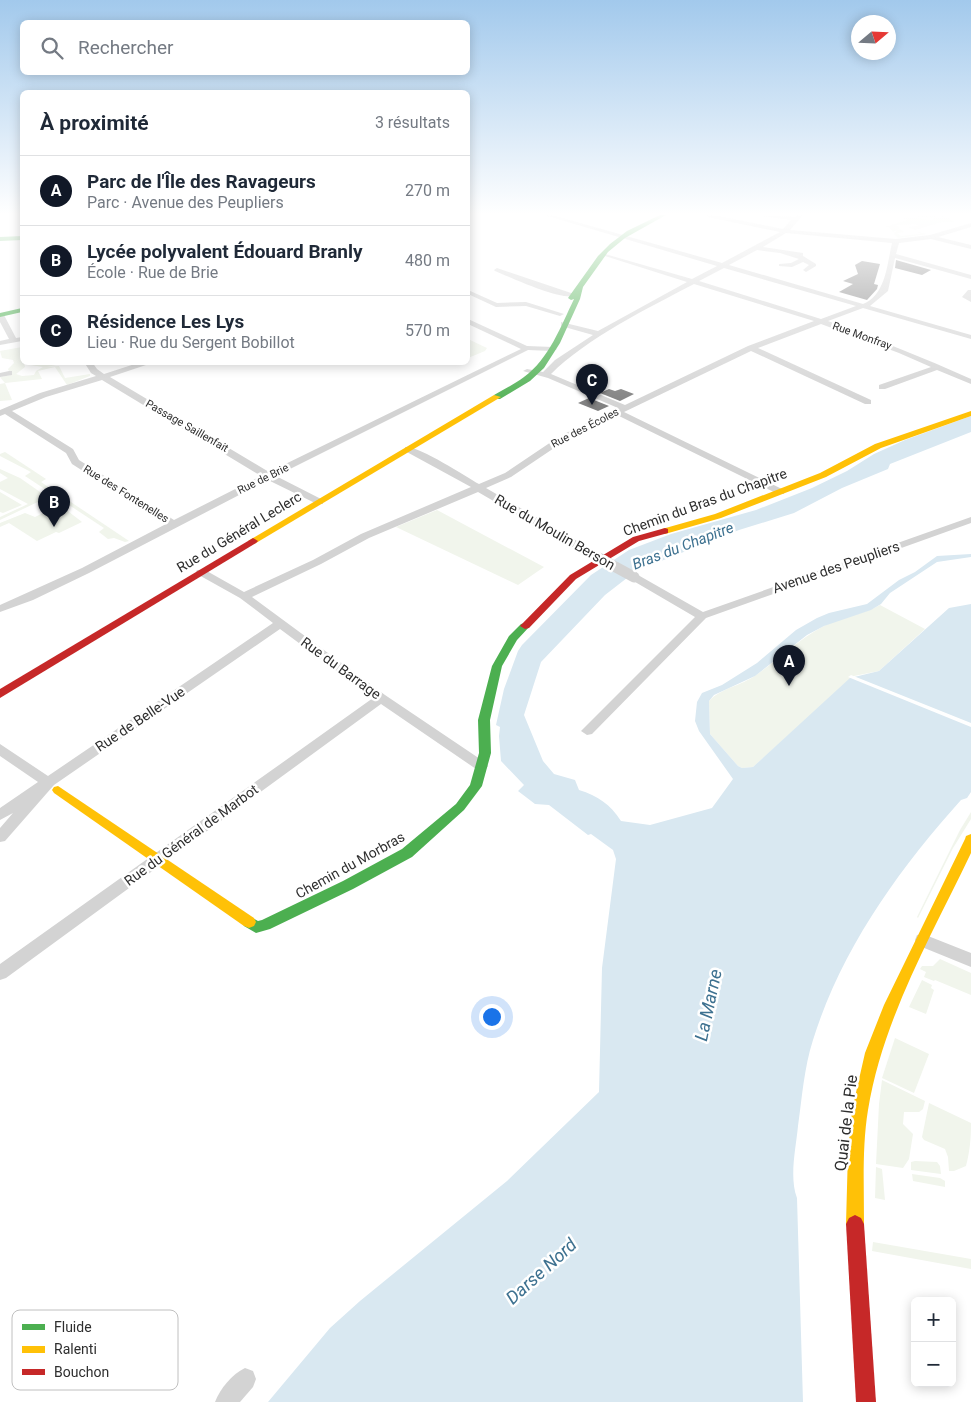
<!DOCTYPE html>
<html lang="fr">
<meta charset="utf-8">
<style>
body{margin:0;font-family:Roboto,sans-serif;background:#f6f6f7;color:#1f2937}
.controls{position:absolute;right:15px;bottom:15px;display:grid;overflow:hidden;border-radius:8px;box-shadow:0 2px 12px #0003}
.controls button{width:45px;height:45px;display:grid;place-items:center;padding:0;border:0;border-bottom:1px solid #e0e1e3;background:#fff;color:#1f2937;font:25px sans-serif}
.compass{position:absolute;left:851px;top:15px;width:45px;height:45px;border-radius:50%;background:#fff;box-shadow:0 2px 12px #0003;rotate:71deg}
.you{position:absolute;left:491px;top:1016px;width:18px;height:18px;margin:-12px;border:4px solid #fff;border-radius:50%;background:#1a73e8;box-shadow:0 0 0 8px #1a73e833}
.badge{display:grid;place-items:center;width:32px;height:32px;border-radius:50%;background:#111827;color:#fff;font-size:16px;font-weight:700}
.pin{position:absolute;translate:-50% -41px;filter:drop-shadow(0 1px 2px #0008)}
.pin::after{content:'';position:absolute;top:26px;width:18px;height:15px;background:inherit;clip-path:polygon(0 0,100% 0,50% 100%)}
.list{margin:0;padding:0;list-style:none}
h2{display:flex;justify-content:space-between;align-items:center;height:65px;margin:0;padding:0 20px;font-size:21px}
h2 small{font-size:16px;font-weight:400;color:#747a83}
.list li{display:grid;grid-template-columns:32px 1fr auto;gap:15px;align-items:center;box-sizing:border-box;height:70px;padding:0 20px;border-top:1px solid #e0e1e3}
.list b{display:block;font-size:19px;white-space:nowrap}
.list p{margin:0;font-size:16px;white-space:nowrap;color:#747a83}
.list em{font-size:16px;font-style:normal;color:#747a83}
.icon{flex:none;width:28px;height:28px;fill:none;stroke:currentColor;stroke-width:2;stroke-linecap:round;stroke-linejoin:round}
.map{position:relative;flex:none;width:971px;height:1402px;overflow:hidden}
.search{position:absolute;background:#fff;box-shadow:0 2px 12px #0003;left:20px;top:20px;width:450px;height:55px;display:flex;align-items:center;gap:12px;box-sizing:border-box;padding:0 18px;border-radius:8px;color:#747a83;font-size:19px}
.panel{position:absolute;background:#fff;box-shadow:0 2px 12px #0003;left:20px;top:90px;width:450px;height:275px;border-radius:8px}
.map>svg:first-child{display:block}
.green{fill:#f1f5ec}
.water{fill:#d9e8f1}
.pier{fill:#fff}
.building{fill:#7e7e7e}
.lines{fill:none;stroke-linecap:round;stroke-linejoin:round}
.street{fill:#d3d3d3;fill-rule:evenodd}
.fast{fill:#4caf50;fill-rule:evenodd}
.slow{fill:#ffc107;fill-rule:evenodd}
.jam{fill:#c62828;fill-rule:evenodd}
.street-bridge{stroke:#d3d3d3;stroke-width:11}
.labels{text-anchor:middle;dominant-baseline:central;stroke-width:5;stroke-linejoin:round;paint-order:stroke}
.far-street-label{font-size:11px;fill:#2e2e2e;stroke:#fff}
.street-label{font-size:14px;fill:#2e2e2e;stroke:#fff}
.water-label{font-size:15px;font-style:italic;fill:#3d7190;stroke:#fff}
.near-street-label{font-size:16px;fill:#2e2e2e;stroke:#fff}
.near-water-label{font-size:18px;font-style:italic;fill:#3d7190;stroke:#fff}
.key{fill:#fff;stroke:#c0c0c0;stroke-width:1}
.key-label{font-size:14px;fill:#2e2e2e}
</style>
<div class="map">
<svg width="971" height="1402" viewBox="0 0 971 1402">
<rect width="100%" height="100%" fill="#fff"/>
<!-- green -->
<g class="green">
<path d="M 912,215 L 933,215 L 938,217 L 935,218 L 942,217 L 935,215 L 944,216 L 955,222 L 942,222 L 915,230 L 908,227 L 918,226 L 916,224 L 896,225 L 900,228 L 897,230 L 900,229 L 904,232 L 897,233 L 901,236 L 921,234 L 918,232 L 927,234 L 898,238 L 894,234 L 897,230 L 893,232 L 889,227 L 885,227 L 907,220 L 904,219 L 905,217 L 933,220 L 933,218 C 924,219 920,216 912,215 Z"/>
<polygon points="468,339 487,348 485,351 468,358"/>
<polygon points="22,347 22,362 24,363 25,367 16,374 22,376 34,375 36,371 43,367 31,365 30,362 52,363 56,365 47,367 59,366 65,378 90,374 90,376 67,385 55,367 38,371 42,379 5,383 12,400 0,401 0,384 5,383 0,377 11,375 8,369 14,363 13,360 2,358 0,351"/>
<polygon points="5,452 46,479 41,482 129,541 125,542 114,538 108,539 99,532 104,528 25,476 31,472 0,456 0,454"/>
<polygon points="0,469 20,478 43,494 44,499 0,520 0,517 28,504 0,489 0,482 8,478 0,473"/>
<polygon points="0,492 22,505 3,513 0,512"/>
<polygon points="51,503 60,505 82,522 59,533 56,532 37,541 9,523 0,527 0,523 25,513 35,517 55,507 50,504 38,507"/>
<polygon points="437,510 544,567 518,585 396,527"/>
<path d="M 880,605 L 925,629 L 879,671 L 854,676 L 753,767 L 742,768 L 738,766 L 710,734 L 709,701 C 721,688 741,686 756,675 C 778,660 798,640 822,627 C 840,617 862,615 880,605 Z"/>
<polygon points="971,812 971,819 953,848 918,918 917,917 960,830"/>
<polygon points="940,959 971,973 971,995 935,980 934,981 924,977 926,972 920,969 922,966 933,966"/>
<polygon points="922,980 932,985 931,988 934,990 926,1014 909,1007"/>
<polygon points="895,1038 929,1054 914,1093 882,1078"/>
<polygon points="882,1080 925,1101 923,1109 919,1112 904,1112 903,1124 913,1134 909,1159 903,1168 876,1164 879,1104"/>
<path d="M 929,1103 L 971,1123 C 971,1138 970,1151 966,1166 L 954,1171 L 949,1171 L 948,1157 L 945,1149 L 924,1140 L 922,1137 Z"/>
<polygon points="915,1161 937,1162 940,1166 941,1174 911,1170 911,1162"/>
<polygon points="876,1167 882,1169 885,1200 875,1198"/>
<polygon points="912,1174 940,1178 945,1181 945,1187 913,1181"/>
<polygon points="873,1242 971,1259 971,1269 872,1251"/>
</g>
<!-- water -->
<path class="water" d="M 971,416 L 971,432 L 890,464 L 888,469 L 842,488 L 794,513 L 739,530 L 636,571 L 605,595 L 541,662 L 524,715 L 543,761 L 554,774 L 575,780 L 579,790 C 598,796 610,804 621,821 L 650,825 L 712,808 L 733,779 L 699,731 L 695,721 L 697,702 L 702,693 L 722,685 L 757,663 L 796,630 L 817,618 L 829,613 L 867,604 L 899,580 L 915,572 L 937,556 L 971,554 L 971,557 L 937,562 L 890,593 L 881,604 L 871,610 L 824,626 L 807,635 L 755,676 L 714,695 L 709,701 L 710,734 L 738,766 L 742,768 L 753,767 L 850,678 L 879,671 L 949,608 L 971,604 L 971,792 L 967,798 L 961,800 C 898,870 841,950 813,1040 C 804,1068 802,1098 798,1126 C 796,1148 789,1177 797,1198 L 803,1402 L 268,1402 L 330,1328 L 360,1301 L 507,1181 L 599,1092 L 602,968 L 616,859 L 613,850 L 591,834 L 588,835 L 549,805 L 535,804 L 518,791 L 524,785 L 501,761 L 499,736 L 500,727 L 496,725 L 504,689 L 518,651 L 522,645 L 591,575 L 629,550 L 671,534 L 756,510 L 812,488 L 847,471 L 874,454 L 905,440 Z"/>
<!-- pier -->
<polygon class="pier" points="851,675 971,723 971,727 848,677"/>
<!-- building -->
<g class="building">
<polygon points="896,260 931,270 922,275 895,268"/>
<polygon points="862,261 880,264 874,284 878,285 877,289 867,300 839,292 853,284 843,281 858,274 855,265"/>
<polygon points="609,389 615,391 621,389 634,394 620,401 600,393"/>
<polygon points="589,398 609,406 598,411 578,403"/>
</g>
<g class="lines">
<!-- street -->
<g class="street">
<path d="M 544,215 L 552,215 L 722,263 L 780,232 L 708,217 L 705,215 L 714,215 L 783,229 L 791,220 L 755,215 L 795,217 L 797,215 L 803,215 L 790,230 L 896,239 L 930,235 L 971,223 L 971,227 L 938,237 L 971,245 L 971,249 L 931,239 L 899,243 L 896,254 L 971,275 L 971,279 L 895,258 L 888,291 L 870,306 L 971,335 L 971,339 L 863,308 L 828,321 C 877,339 924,358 971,379 L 971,384 L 937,370 L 885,389 L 879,389 L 879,385 L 931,367 L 899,353 L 821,324 L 758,348 L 871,400 L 871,404 L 865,404 L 751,351 L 624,412 L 784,490 L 784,494 L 778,494 L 617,415 L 566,440 L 511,477 L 486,488 L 603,556 L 604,558 L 603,560 L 595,560 L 478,492 L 369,538 L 321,564 L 252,597 L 385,695 L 486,763 L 488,766 L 486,769 L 476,769 L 381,704 L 6,978 L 0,980 L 0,964 L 373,698 L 280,629 L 54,785 L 5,841 L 0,842 L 0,828 L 13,813 L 0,820 L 0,808 L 38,782 L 0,756 L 0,744 L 48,776 L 273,623 L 240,598 L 197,574 L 196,572 L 197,570 L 205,570 L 244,592 L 313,560 L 361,534 L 471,487 L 405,451 L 405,447 C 418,445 465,476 479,484 L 505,473 L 560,436 L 618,408 L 548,378 L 523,371 L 527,369 L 543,372 L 555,360 L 593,335 L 561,326 L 561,322 L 598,331 L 687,282 L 605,256 L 605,254 L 692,279 L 717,266 ZM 786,233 L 892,243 C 887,264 886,295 863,304 L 729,265 L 757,250 L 780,253 L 799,259 L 791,263 L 779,264 L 779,266 L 792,267 L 803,262 L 809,265 L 803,270 L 806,272 L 816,266 L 816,264 L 803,256 L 803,253 L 763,247 ZM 724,268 L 856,306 L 821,319 L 699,281 ZM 694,284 L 814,321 L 748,346 L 625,405 L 551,374 C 587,338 648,308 694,284 Z"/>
<path d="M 497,268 L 577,295 C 565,303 510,277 495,271 L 494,270 Z"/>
<polygon points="468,290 497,303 526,302 564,314 560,316 526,306 496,307 468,294"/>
<polygon points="968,290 971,290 971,302 962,297"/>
<polygon points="0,313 4,315 16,338 22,337 22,341 0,345 0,341 9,339 0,322"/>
<path d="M 468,319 L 527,346 L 553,347 L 557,349 L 553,351 L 528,350 L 276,476 L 323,500 L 323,504 L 317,504 L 268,480 L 89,573 L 33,600 L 0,612 L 0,605 L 82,568 L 166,524 L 72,464 L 66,453 L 5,414 L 0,416 L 0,410 L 40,393 L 96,376 L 91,373 L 84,362 L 92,362 L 97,369 L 104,374 L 141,362 L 155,362 L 110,377 L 269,472 L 521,349 L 468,324 ZM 102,380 L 261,476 L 174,520 L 79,460 L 73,449 L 12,411 L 46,397 Z"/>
<polygon points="9,371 12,371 12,375 0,377 0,373"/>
<polygon points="971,517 971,523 706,618 592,734 587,735 581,731 695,617 630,579 629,577 630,575 638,575 703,612"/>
<polygon points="923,934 971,953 971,967 917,945 915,940 917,935"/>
<path d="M 245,1368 L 253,1371 L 256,1379 L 253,1387 L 240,1402 L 215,1402 C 220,1389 232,1374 245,1368 Z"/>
</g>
<!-- fast -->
<g class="fast">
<path d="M 660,215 L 666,215 L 625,238 L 608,252 L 583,287 L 580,299 L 560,343 L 544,368 L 530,381 L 500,399 L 494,399 L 494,395 C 504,389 515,384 524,377 C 549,359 561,326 574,299 L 571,300 L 568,298 L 598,256 L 610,244 L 627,231 Z"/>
<polygon points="22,236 22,240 0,241 0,237"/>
<polygon points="22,308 22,312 0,317 0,313"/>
<polygon points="525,623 530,626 517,640 502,666 490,720 491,753 482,786 464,810 412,857 353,889 270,929 256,933 244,926 242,922 244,918 249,916 258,921 262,920 343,881 402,849 456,804 470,785 479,753 478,720 492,666 509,636 521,624"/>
</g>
<!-- slow -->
<g class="slow">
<polygon points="494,395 501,397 256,543 253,544 248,541"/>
<polygon points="971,411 971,416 881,448 826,477 721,518 665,534 660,531 662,529 715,514 820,473 875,444"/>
<polygon points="58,786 254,918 256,922 254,926 249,928 244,926 54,793 52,790 54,787"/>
<path d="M 971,834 L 971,853 C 932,935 883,1018 868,1110 C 862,1147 864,1186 864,1224 L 861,1230 L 855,1233 L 849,1230 L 846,1224 L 848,1151 L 852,1110 L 865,1053 L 884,1005 L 965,839 L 966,836 Z"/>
</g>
<!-- jam -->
<g class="jam">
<polygon points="665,528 668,529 668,533 639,541 576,579 529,628 525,629 520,626 570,575 633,537"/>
<polygon points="253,538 258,541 256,543 0,698 0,689"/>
<polygon points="855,1215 861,1218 864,1224 876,1402 856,1402 846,1224 849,1218"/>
</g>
<!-- street-bridge -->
<polyline class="street-bridge" points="599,558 634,577"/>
</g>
<!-- sky -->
<linearGradient id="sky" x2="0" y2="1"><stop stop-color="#a2c9ec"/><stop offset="0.52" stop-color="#fff"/><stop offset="1" stop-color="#fff" stop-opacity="0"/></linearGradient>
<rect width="971" height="411" fill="url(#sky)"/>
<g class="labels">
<!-- far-street labels -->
<g class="far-street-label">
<text transform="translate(862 336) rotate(20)">Rue Monfray</text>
<text transform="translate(187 426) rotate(30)">Passage Saillenfait</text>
<text transform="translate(585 428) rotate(-27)">Rue des Écoles</text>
<text transform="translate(263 479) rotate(-26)">Rue de Brie</text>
<text transform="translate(126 494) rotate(32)">Rue des Fontenelles</text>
</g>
<!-- street labels -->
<g class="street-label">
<text transform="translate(705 502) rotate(-20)">Chemin du Bras du Chapitre</text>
<text transform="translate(239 532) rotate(-31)">Rue du Général Leclerc</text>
<text transform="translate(555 532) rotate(30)">Rue du Moulin Berson</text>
<text transform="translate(836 567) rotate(-19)">Avenue des Peupliers</text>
<text transform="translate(341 668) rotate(36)">Rue du Barrage</text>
<text transform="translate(140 719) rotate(-34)">Rue de Belle-Vue</text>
<text transform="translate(191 835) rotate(-36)">Rue du Général de Marbot</text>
<text transform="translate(350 865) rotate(-29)">Chemin du Morbras</text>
</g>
<!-- water labels -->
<g class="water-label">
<text transform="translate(683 546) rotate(-21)">Bras du Chapitre</text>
</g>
<!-- near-street labels -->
<g class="near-street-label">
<text transform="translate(846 1123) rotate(-83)">Quai de la Pie</text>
</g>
<!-- near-water labels -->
<g class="near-water-label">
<text transform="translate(708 1005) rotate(-78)">La Marne</text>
<text transform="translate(541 1271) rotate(-42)">Darse Nord</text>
</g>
</g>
<!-- legend -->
<rect x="12" y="1310" width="166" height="80" rx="8" class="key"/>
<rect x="22" y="1324" width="23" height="6" fill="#4caf50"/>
<rect x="22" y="1346" width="23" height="7" fill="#ffc107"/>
<rect x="22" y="1369" width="23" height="6" fill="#c62828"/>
<g class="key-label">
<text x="54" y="1332">Fluide</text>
<text x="54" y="1354">Ralenti</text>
<text x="54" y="1377">Bouchon</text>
</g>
</svg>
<div class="controls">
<button>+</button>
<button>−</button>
</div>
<svg class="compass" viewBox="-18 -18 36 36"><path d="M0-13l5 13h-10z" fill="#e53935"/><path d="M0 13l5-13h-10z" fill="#747a83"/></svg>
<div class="you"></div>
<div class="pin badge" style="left:789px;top:686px">A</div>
<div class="pin badge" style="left:54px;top:527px">B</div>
<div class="pin badge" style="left:592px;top:405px">C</div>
<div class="search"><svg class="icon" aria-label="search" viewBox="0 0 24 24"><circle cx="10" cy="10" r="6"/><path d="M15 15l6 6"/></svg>Rechercher</div>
<section class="panel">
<h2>À proximité<small>3 résultats</small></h2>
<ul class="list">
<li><span class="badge">A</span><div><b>Parc de l'Île des Ravageurs</b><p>Parc · Avenue des Peupliers</p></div><em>270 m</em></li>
<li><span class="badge">B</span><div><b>Lycée polyvalent Édouard Branly</b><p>École · Rue de Brie</p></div><em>480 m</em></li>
<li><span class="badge">C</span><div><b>Résidence Les Lys</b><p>Lieu · Rue du Sergent Bobillot</p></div><em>570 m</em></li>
</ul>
</section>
</div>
